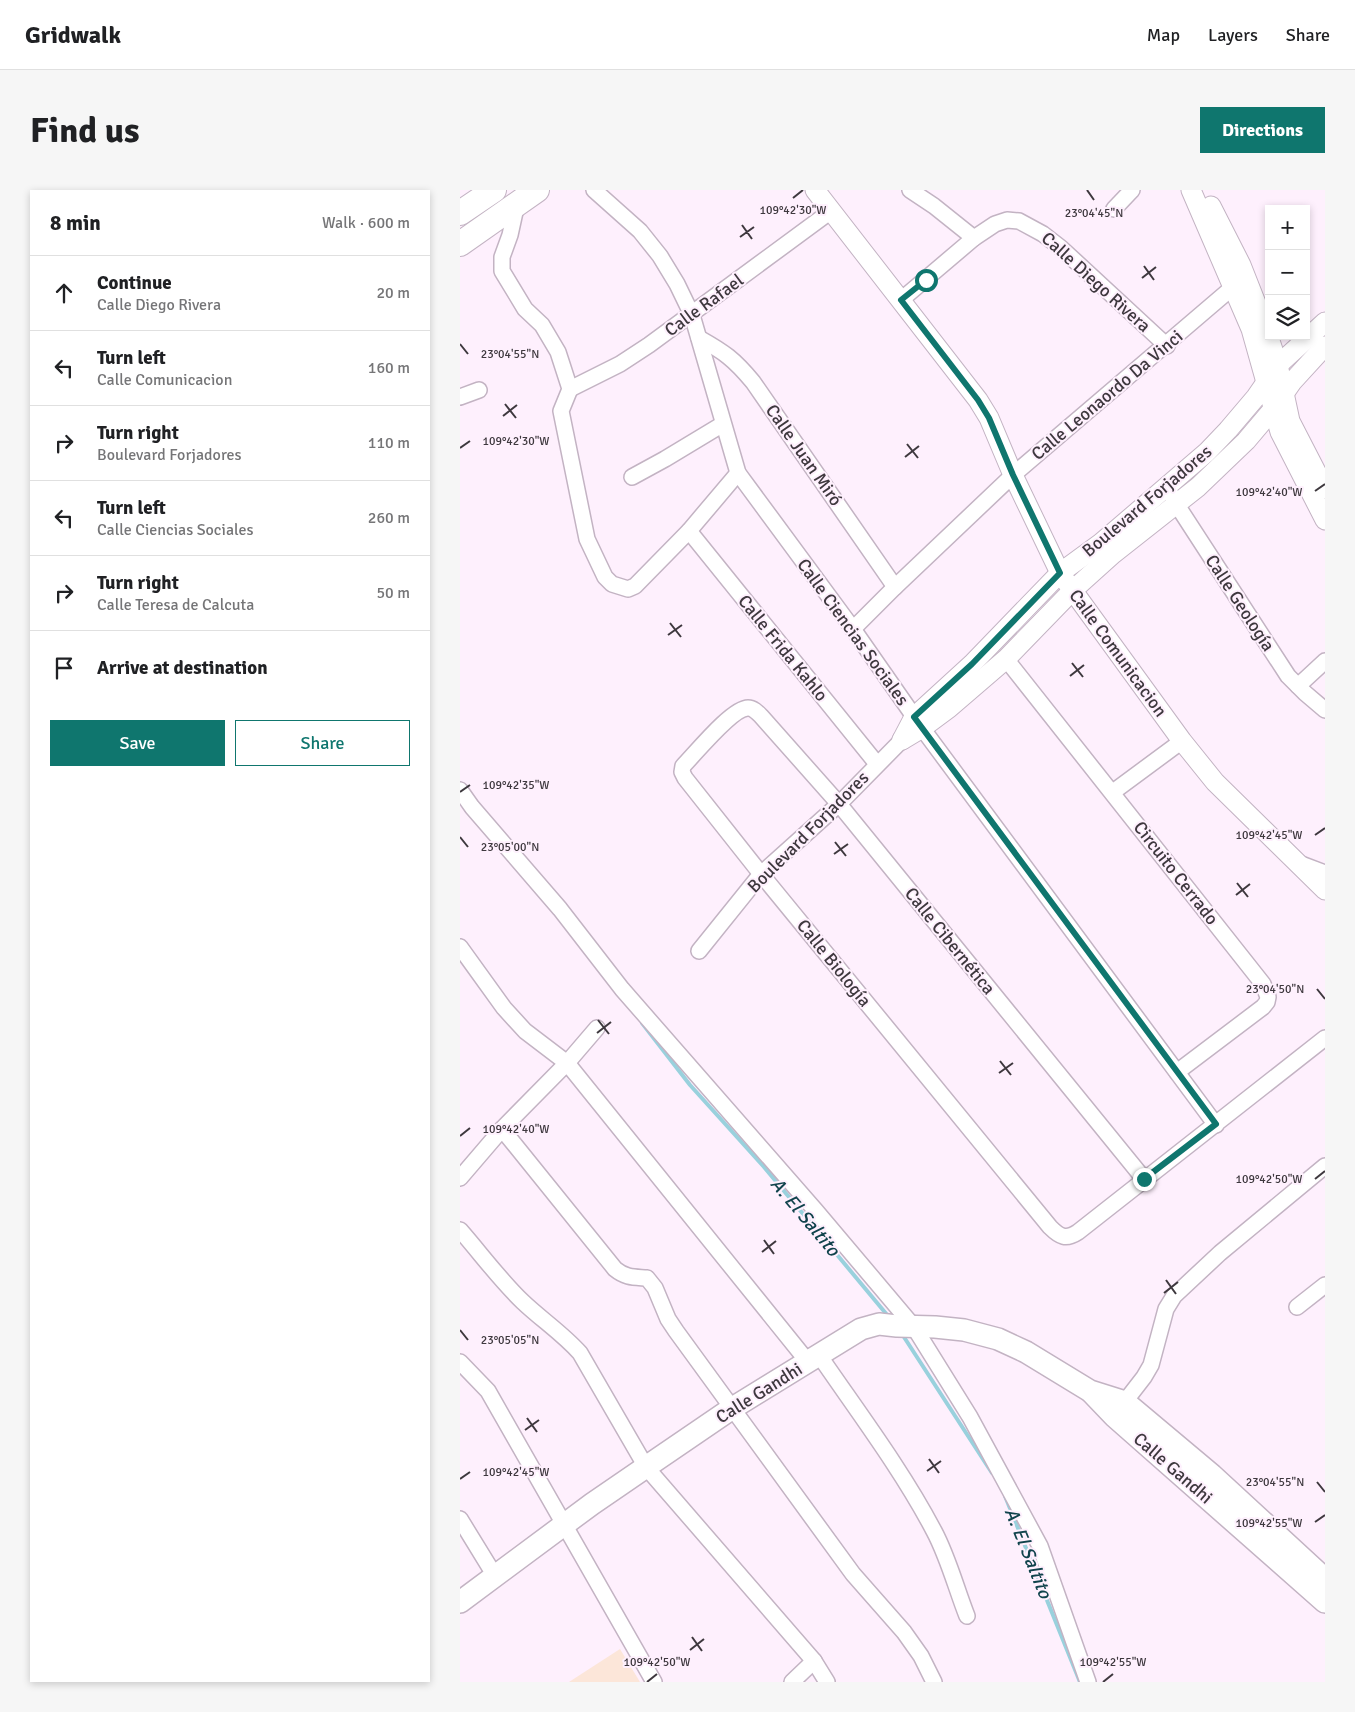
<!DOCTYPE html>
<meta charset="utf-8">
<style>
body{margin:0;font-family:Signika,sans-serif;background:#f6f6f6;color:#202124}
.controls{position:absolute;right:15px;top:15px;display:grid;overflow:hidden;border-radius:0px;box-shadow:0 2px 8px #0003}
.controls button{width:45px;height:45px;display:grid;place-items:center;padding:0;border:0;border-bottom:1px solid #e0e0e0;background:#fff;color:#202124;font:25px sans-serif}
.stop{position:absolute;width:15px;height:15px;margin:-11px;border:4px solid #0f766e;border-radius:50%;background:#fff}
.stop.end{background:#0f766e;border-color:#fff;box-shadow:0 1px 5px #0008}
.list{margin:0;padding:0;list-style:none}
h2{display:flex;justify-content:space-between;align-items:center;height:65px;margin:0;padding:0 20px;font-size:21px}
h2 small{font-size:16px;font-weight:400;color:#757577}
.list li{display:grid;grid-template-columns:32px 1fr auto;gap:15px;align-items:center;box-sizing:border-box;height:75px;padding:0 20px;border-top:1px solid #e0e0e0}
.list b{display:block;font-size:19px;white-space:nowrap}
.list p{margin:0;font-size:16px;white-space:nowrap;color:#757577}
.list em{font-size:16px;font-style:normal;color:#757577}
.actions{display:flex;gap:10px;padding:15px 20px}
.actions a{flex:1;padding:11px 0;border:1px solid #0f766e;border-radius:0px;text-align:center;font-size:18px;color:#0f766e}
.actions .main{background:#0f766e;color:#fff}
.icon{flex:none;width:28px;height:28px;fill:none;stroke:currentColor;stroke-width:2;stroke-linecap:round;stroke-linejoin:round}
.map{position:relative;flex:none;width:865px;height:1492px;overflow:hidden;border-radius:0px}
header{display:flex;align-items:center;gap:30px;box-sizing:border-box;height:70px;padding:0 25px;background:#fff;border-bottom:1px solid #e0e0e0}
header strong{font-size:24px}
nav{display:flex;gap:28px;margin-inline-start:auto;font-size:18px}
.intro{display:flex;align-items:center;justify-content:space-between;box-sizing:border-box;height:120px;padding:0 30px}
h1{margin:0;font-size:35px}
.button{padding:12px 22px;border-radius:0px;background:#0f766e;color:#fff;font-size:18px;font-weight:700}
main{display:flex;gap:30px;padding:0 30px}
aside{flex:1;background:#fff;border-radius:0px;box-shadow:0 2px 8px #0003}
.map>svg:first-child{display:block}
.industrial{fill:#fce6d9}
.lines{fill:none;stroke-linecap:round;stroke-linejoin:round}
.stream{stroke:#99d1dd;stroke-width:4}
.minor-casing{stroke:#c3b3c3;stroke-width:18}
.tertiary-casing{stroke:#c3b3c3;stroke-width:21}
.secondary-casing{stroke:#c3b3c3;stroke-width:24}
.primary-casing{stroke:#c3b3c3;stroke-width:26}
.minor{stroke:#fff;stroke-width:15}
.tertiary{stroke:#fff;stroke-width:19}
.secondary{stroke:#fff;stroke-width:21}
.primary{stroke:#fff;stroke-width:24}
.route{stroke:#0f766e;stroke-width:6}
.ticks{fill:none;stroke:#3e383e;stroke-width:2}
.labels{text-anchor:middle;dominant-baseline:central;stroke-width:4;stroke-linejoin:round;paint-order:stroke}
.street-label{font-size:18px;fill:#3e383e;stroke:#fef0fd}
.water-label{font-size:19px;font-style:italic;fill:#10434c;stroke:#fef0fd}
.ticks-label{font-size:12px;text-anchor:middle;fill:#3e383e;stroke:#fef0fd;stroke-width:4;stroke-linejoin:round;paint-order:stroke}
</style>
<header>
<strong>Gridwalk</strong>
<nav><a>Map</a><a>Layers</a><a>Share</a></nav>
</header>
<div class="intro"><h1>Find us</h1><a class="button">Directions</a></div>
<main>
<aside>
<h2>8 min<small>Walk · 600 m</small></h2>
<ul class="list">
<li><svg class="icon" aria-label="ahead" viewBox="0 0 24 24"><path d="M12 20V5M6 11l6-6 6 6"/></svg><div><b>Continue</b><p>Calle Diego Rivera</p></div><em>20 m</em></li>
<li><svg class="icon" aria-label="left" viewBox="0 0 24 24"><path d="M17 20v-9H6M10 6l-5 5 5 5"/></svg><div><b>Turn left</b><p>Calle Comunicacion</p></div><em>160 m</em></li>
<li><svg class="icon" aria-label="right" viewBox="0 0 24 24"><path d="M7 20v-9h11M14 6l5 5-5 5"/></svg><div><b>Turn right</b><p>Boulevard Forjadores</p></div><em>110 m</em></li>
<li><svg class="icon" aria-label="left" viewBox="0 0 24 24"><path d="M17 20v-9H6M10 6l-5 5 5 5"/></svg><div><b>Turn left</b><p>Calle Ciencias Sociales</p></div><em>260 m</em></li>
<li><svg class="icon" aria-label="right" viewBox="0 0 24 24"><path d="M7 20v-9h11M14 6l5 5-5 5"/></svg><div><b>Turn right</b><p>Calle Teresa de Calcuta</p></div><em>50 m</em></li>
<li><svg class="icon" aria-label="arrive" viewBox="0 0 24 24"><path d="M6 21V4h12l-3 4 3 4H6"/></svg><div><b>Arrive at destination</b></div></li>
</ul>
<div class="actions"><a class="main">Save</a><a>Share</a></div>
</aside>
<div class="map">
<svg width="865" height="1492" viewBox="0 0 865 1492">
<rect width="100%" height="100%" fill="#fef0fd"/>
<!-- industrial -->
<polygon class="industrial" points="160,1459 180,1492 109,1492"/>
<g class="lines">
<!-- stream -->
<g class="stream">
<polyline points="182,833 230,895 304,977 428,1126"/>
<polyline points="442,1144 532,1283"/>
<polyline points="545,1306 620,1492"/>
</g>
<!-- minor casing -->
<g class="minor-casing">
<g id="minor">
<polyline points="134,0 180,41 200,66 217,94 232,125 278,283 393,439 462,538 756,935"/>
<polyline points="450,0 474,16 514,48"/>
<polyline points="57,13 50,45 42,67 42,81 65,119 82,135 98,162 110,199 101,221 127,349 145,387 152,394 168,399 175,396 229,341 278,283"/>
<polyline points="654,19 672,0"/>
<polyline points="441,110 514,48 535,34 547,30 559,31 583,44 601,58 707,156"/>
<path d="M 239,148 C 264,162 274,169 293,192 L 435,397"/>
<polyline points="110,199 160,174 189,155 371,21"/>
<polyline points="0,207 19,200"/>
<polyline points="172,287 205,269 263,234"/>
<polyline points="707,297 717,315 828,486 845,503 865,520"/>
<polyline points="229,341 417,574"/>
<polyline points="393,439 435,397 553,285 773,97"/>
<polyline points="546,469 803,794 808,807 807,812 803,817 717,882"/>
<polyline points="838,496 865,471"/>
<polyline points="0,600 12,617 100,719 162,799 356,1021 454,1137 510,1227 580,1356 628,1492"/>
<polyline points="653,602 722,551"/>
<polyline points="841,674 865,683"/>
<polyline points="0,757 44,818 65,841 107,873 137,838"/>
<polyline points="239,761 301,684 379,614 442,550"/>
<path d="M 42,939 L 155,1079 C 166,1088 174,1087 187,1088 L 195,1098 L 208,1129 L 216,1141 L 393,1384 L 444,1442 L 461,1466 L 474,1492"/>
<polyline points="0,988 42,939 107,873 348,1172"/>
<path d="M 684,989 L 379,614 L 301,526 C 297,522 293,518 288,518 C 272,518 235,564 223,576 L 222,582 L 225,588 L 301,684 L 590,1037 C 600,1047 606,1050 618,1042 L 865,848"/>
<path d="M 0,1040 C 21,1064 40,1090 63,1112 C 82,1130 102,1143 120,1163 L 186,1277 L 354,1471 L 367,1492"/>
<polyline points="837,1117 865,1095"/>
<path d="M 359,1165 C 398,1222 442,1280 474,1341 C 488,1367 496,1398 507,1426"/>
<polyline points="0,1172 28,1201 194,1492"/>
<polyline points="660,1218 684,1187 691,1175 706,1119 714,1106 760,1063 865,976"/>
<polyline points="0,1329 35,1386"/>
<polyline points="332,1492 354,1471"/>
</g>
</g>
<!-- tertiary casing -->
<g class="tertiary-casing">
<g id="tertiary">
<polyline points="355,0 518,210 529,228 553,285 600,383 722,551 755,592 865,700"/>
<polyline points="731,0 791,139 820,242 865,330"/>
<polyline points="751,16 781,75 805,136 818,175 830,231 865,299"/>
<polyline points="442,550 454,527 512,474 600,383 641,353 747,262 768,240 796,207 818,175 865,132"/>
<polyline points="442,550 462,538 489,518 546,469 613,400 653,364 738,297 786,251 814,218 832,192 865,156"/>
</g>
</g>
<!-- secondary casing -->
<g class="secondary-casing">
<g id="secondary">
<polyline points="632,1203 654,1226 865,1412"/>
<polyline points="0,1412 132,1314 186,1277 271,1219 401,1139 419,1134 437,1136 475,1137 504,1140 538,1149 566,1162 630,1201 665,1212 752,1285 865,1389"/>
</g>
</g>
<!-- primary casing -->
<g class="primary-casing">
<g id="primary">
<polyline points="0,23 34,0"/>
<polyline points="0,54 77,0"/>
</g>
</g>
<!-- minor -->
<use href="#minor" class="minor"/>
<!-- tertiary -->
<use href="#tertiary" class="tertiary"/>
<!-- secondary -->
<use href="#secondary" class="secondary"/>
<!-- primary -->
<use href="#primary" class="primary"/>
</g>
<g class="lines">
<!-- route -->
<polyline class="route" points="466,90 441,110 518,210 529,228 553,285 600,383 512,474 454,527 756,934 684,989"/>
</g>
<!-- ticks -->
<path class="ticks" d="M 627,0 L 634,10M 333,8 L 343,0M 282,35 L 292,49M 280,47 L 294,37M 684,76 L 694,90M 682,88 L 696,77M 0,154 L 8,164M 45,214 L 56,228M 43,226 L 57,215M 447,254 L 458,268M 0,258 L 10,251M 445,267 L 459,256M 855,301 L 865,294M 210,433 L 221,447M 208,445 L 222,435M 612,473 L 623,487M 610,486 L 624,475M 0,602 L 10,595M 855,645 L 865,638M 0,647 L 8,657M 375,652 L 386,666M 374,664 L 388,654M 777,693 L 788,707M 776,705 L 790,694M 857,799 L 865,809M 138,830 L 149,844M 137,843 L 151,832M 540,871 L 551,885M 539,883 L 553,873M 0,946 L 10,938M 855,989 L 865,981M 304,1050 L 314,1064M 302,1062 L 316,1051M 706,1090 L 716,1104M 704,1103 L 718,1092M 0,1140 L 8,1150M 67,1228 L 77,1242M 65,1240 L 79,1230M 469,1269 L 479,1283M 467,1281 L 481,1271M 0,1289 L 10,1282M 857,1292 L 865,1302M 855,1332 L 865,1325M 232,1447 L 242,1461M 230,1460 L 244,1449M 187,1492 L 197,1484M 643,1492 L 653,1484"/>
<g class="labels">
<!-- street labels -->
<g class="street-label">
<text transform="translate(636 92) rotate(42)">Calle Diego Rivera</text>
<text transform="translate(244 115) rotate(-36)">Calle Rafael</text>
<text transform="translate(647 205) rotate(-40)">Calle Leonaordo Da Vinci</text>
<text transform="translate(344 265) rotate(55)">Calle Juan Miró</text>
<text transform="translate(687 311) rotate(-40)">Boulevard Forjadores</text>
<text transform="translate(780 413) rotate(57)">Calle Geología</text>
<text transform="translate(393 442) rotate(54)">Calle Ciencias Sociales</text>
<text transform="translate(323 458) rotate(51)">Calle Frida Kahlo</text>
<text transform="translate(658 463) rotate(54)">Calle Comunicacion</text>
<text transform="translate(348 642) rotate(-45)">Boulevard Forjadores</text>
<text transform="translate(716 683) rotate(52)">Circuito Cerrado</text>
<text transform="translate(490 751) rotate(51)">Calle Cibernética</text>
<text transform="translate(374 773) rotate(51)">Calle Biología</text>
<text transform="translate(299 1203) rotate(-32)">Calle Gandhi</text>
<text transform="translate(713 1278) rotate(41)">Calle Gandhi</text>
</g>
<!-- water labels -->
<g class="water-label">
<text transform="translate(345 1027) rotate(50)">A. El Saltito</text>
<text transform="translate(568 1363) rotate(68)">A. El Saltito</text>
</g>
</g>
<g class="ticks-label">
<text x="333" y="24">109°42'30"W</text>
<text x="634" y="27">23°04'45"N</text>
<text x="50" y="168">23°04'55"N</text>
<text x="56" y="255">109°42'30"W</text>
<text x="809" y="306">109°42'40"W</text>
<text x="56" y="599">109°42'35"W</text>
<text x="809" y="649">109°42'45"W</text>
<text x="50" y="661">23°05'00"N</text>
<text x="815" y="803">23°04'50"N</text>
<text x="56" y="943">109°42'40"W</text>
<text x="809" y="993">109°42'50"W</text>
<text x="50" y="1154">23°05'05"N</text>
<text x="56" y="1286">109°42'45"W</text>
<text x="815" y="1296">23°04'55"N</text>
<text x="809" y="1337">109°42'55"W</text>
<text x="197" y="1476">109°42'50"W</text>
<text x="653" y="1476">109°42'55"W</text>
</g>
</svg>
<div class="controls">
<button>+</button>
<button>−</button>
<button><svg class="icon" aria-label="layers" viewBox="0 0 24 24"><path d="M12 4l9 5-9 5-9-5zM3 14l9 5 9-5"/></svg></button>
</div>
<div class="stop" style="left:466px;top:90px"></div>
<div class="stop end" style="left:684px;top:989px"></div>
</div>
</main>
